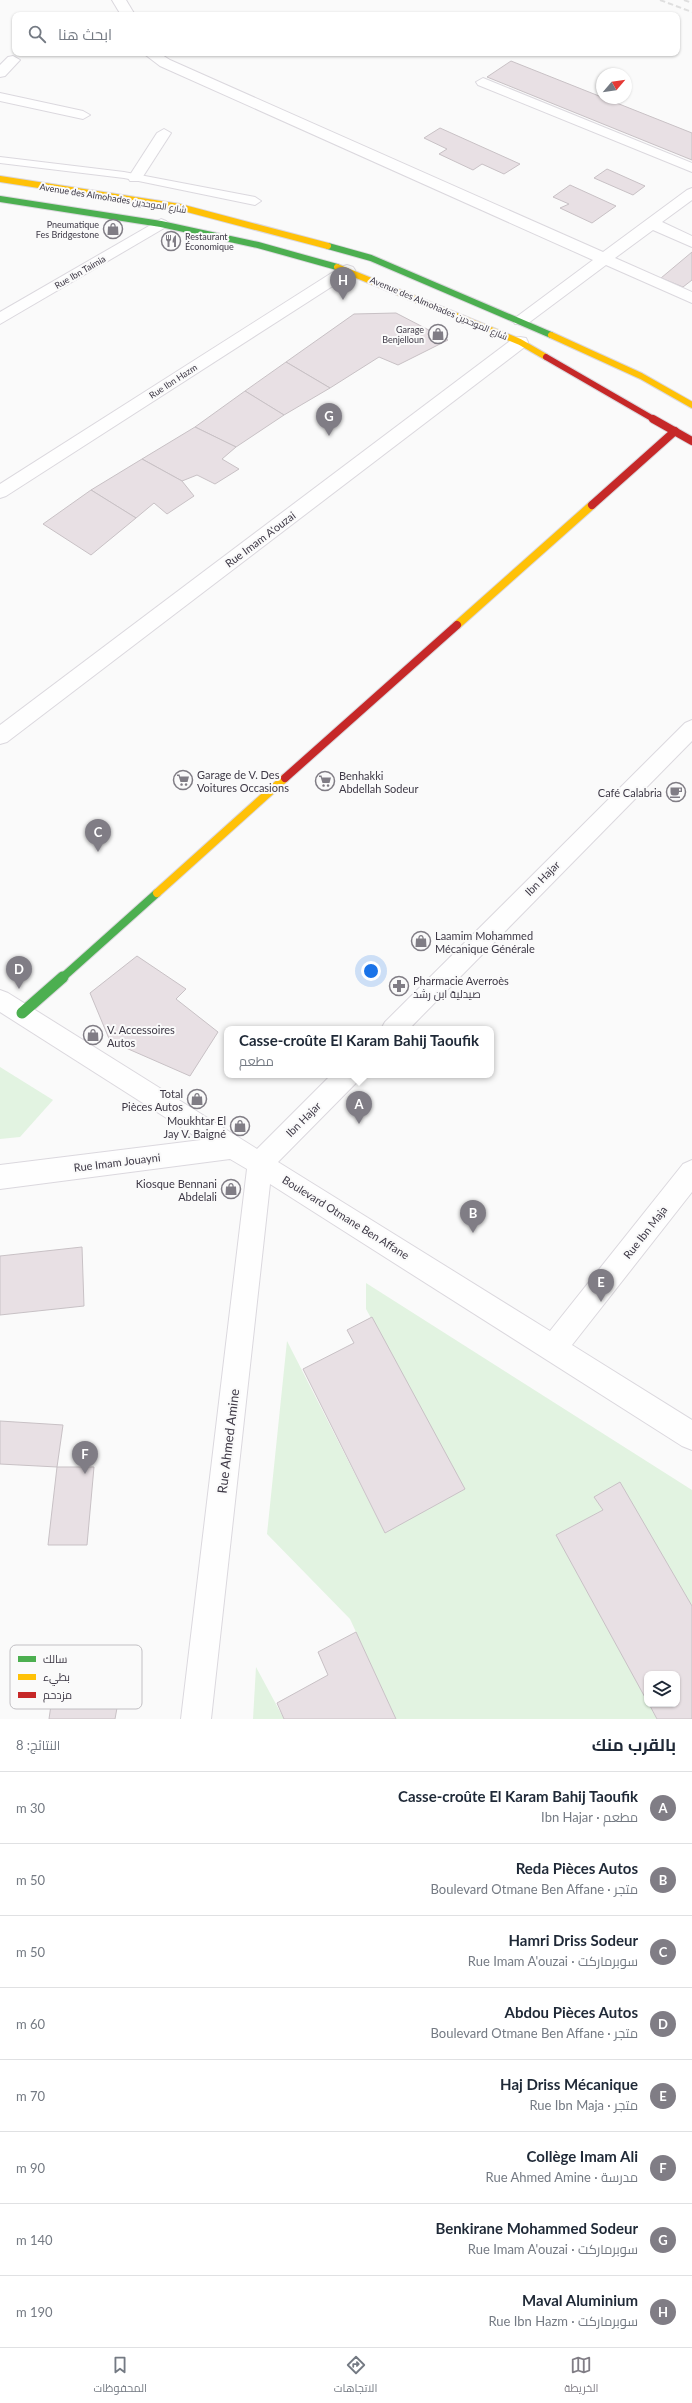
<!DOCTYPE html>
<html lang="ar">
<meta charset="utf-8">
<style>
body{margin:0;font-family:Lato,Cairo,sans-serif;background:#f2f2f3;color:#1f2937;direction:rtl}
.controls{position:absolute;right:12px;bottom:12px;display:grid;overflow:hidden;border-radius:8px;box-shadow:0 1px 3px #0004}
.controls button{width:36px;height:36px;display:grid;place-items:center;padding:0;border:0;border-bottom:1px solid #e0e1e3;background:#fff;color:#1f2937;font:20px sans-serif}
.compass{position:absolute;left:596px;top:68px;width:36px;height:36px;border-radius:50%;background:#fff;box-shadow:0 1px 3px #0004;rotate:61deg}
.you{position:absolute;left:371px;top:971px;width:14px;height:14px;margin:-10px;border:3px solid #fff;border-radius:50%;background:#1a73e8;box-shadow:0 0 0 6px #1a73e833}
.badge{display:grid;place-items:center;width:26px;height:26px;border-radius:50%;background:#807d85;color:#fff;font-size:13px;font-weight:700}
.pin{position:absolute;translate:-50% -33px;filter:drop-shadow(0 1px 2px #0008)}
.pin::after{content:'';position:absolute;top:21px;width:14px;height:12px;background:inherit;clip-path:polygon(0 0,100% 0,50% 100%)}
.popup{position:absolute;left:224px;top:1026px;width:270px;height:52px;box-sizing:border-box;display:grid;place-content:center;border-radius:8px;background:#fff;filter:drop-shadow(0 1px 3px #0005);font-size:13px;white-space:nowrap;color:#747a83}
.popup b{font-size:15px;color:#1f2937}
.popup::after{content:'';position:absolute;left:50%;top:100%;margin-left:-8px;border:8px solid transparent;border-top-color:#fff}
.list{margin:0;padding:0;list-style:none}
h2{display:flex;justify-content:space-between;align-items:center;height:52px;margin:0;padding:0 16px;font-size:17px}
h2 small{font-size:13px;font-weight:400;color:#747a83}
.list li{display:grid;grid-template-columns:26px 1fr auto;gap:12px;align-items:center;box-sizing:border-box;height:72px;padding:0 16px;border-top:1px solid #e0e1e3}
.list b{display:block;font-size:15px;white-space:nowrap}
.list p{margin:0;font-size:13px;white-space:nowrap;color:#747a83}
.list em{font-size:13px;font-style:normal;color:#747a83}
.icon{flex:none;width:22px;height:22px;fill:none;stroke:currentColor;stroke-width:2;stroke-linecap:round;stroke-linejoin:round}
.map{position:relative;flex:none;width:692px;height:1719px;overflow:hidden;direction:ltr}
.search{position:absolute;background:#fff;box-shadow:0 1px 3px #0004;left:12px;right:12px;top:12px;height:44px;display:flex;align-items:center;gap:10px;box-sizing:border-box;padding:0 14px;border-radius:8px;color:#747a83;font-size:15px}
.sheet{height:628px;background:#fff}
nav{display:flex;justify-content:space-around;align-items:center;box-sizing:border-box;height:56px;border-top:1px solid #e0e1e3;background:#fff;font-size:11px;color:#747a83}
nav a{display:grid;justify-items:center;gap:2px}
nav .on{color:#807d85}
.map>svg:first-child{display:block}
.green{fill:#e2f3e1}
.building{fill:#e8e0e4;stroke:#c8c1c5}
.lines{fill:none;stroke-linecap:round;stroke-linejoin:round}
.lane-casing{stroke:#dbd8de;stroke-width:2}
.street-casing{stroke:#dbd8de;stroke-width:2}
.fast-far2-casing{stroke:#dbd8de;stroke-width:8}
.fast-far1-casing{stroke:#dbd8de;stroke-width:10}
.fast-casing{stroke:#dbd8de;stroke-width:13}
.slow-far1-casing{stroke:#dbd8de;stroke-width:8}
.slow-casing{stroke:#dbd8de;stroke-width:10}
.jam-far1-casing{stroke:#dbd8de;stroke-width:8}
.jam-casing{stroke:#dbd8de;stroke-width:10}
.lane{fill:#fefefe;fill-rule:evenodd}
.street{fill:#fefefe;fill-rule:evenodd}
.fast-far2{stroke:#4caf50;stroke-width:6}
.fast-far1{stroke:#4caf50;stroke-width:8}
.fast{stroke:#4caf50;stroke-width:11}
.slow-far1{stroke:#ffc107;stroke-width:6}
.slow{stroke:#ffc107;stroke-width:8}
.jam-far1{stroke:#c62828;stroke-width:6}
.jam{stroke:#c62828;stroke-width:8}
.rail{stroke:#dfdfdf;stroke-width:2;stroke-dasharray:5.5 3;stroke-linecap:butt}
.labels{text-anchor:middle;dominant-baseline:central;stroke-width:4;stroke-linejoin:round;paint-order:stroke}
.far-street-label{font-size:9px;fill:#3e3946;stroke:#fafafa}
.far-poi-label{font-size:9px;fill:#3e3946;stroke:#fafafa;text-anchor:end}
.street-label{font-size:11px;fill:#3e3946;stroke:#fafafa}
.poi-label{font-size:11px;fill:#3e3946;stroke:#fafafa;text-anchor:start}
.near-street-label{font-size:13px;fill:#3e3946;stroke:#fafafa}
.key{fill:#fafafa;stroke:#c2c0c4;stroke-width:1}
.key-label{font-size:11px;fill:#3e3946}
</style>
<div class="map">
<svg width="692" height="1719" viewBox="0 0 692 1719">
<rect width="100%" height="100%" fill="#fafafa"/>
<!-- green -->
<g class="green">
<polygon points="0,1067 53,1100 20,1137 0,1139"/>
<polygon points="366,1283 692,1490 692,1606 620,1483 594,1497 603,1510 556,1535 657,1719 396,1719 350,1619 267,1534 287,1341 385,1533 465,1489 366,1309"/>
<polygon points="256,1667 284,1719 253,1719"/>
</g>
<!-- building -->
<g class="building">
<polygon points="511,61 692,133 692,160 487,77"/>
<polygon points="440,128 520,164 504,174 482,164 473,170 439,154 447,149 424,138"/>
<polygon points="607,169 645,186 633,195 594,178"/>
<polygon points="570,185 616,206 592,223 560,208 569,204 553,197"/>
<polygon points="692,252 692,280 683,287 661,278"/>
<polygon points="396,313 448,340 398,365 379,357 330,388 286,362 354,314"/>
<polygon points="286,362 330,388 284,415 245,391"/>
<polygon points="245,391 284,415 236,447 195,427"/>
<polygon points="195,427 236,447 222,459 239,469 215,484 197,475 182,481 142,459"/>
<polygon points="142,459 182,481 194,496 167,514 154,503 136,518 91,490"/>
<polygon points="91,490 136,518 91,555 43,524"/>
<polygon points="137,956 186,989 176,999 218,1032 190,1076 110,1041 90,993"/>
<polygon points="82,1247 84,1306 0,1315 0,1256"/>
<polygon points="372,1317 465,1489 385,1533 303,1369 354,1343 347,1330"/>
<polygon points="0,1421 63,1425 57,1467 0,1464"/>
<polygon points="57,1467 94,1467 87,1545 48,1545"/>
<polygon points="620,1482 692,1606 692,1719 657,1719 649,1704 677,1704 677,1674 647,1674 647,1701 556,1535 603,1510 594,1497"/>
<polygon points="356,1632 396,1719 284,1719 277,1703 328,1675 318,1652"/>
<polygon points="53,1691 119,1697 115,1719 49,1719"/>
</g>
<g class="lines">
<!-- lane casing -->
<g class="lane-casing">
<polygon id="lane" points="0,157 124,172 255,197 261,201 255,205 124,178 0,163"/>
</g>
<!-- street casing -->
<g class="street-casing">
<g id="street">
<polygon points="112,0 126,0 135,15 121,15"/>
<polygon points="143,53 159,53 170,60 603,252 687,190 692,188 692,200 662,222 692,236 692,247 653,230 615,258 692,292 692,303 606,265 527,324 515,324 513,321 515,318 593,260 160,66"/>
<polygon points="13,56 20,60 5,76 0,77 0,65 8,57"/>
<polygon points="483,78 692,163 692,172 478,85 476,82"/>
<polygon points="0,93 83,111 90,115 83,119 0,101"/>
<polygon points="164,129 171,133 142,178 140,181 130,181 128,178 157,133"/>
<polygon points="161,219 166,221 169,224 166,227 0,324 0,312"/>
<polygon points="347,265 353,267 355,270 353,273 6,496 0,498 0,484 341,267"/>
<polygon points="520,337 526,338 528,342 526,346 7,742 0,744 0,725 514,338"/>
<polygon points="692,720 692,741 409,1029 381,1029 385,1022 685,723"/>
<polygon points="0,990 8,993 257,1149 331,1075 359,1075 356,1083 278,1162 550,1331 683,1164 692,1160 692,1192 572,1345 692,1420 692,1450 682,1446 270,1184 211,1719 181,1719 247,1169 230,1159 0,1189 0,1165 201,1140 0,1012"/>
</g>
</g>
<!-- fast-far2 casing -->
<g class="fast-far2-casing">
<g id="fast-far2">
<polyline points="0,199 161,224 258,245 337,267"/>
<polyline points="328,246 371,258 551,335"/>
</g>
</g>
<!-- fast-far1 casing -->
<g class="fast-far1-casing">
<polyline id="fast-far1" points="62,978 157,893"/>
</g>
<!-- fast casing -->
<g class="fast-casing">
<polyline id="fast" points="22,1013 63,977"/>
</g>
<!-- slow-far1 casing -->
<g class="slow-far1-casing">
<g id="slow-far1">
<polyline points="0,179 180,207 328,246"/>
<polyline points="337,267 520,342 546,357"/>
<polyline points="551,335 641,376 692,405"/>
</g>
</g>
<!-- slow casing -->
<g class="slow-casing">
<g id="slow">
<polyline points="457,625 592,505"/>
<polyline points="157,893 285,778"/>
</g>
</g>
<!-- jam-far1 casing -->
<g class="jam-far1-casing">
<polyline id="jam-far1" points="546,357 655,420"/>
</g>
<!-- jam casing -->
<g class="jam-casing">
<g id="jam">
<polyline points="653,419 692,441"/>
<polyline points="592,505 675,431"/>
<polyline points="285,778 457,625"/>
</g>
</g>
<!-- lane -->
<use href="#lane" class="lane"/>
<!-- street -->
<use href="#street" class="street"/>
<!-- fast-far2 -->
<use href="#fast-far2" class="fast-far2"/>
<!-- fast-far1 -->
<use href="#fast-far1" class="fast-far1"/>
<!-- fast -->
<use href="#fast" class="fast"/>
<!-- slow-far1 -->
<use href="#slow-far1" class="slow-far1"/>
<!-- slow -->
<use href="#slow" class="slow"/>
<!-- jam-far1 -->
<use href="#jam-far1" class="jam-far1"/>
<!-- jam -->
<use href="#jam" class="jam"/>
<!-- rail -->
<g class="rail">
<polyline points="660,0 692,12"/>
<polyline points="684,0 692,3"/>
</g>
</g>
<!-- icons -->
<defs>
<g id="shop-ring" transform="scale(1)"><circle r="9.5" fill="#fafafa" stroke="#807d85" stroke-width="1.5"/><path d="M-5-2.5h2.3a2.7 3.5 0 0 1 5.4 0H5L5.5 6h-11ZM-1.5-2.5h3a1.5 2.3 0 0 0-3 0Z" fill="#807d85"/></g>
<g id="restaurant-ring" transform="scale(1)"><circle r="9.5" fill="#fafafa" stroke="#807d85" stroke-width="1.5"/><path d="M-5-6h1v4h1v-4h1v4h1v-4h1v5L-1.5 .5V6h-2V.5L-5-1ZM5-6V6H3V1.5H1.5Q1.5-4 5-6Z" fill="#807d85"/></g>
<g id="supermarket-ring" transform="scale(1)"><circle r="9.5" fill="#fafafa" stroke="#807d85" stroke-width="1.5"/><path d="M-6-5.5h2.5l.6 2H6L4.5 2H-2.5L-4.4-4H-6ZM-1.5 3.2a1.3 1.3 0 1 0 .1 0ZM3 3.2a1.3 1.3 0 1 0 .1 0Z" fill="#807d85"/></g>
<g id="cafe-ring" transform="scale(1)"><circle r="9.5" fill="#fafafa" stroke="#807d85" stroke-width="1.5"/><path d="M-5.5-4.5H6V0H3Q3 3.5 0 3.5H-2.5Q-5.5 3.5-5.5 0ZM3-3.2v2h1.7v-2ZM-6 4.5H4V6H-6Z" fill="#807d85"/></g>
<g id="pharmacy-ring" transform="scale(1)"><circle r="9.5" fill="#fafafa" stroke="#807d85" stroke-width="1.5"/><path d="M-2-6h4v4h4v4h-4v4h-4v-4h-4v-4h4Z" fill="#807d85"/></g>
</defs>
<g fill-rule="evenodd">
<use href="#shop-ring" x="113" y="229"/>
<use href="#restaurant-ring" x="171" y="241"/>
<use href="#shop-ring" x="438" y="334"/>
<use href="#supermarket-ring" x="183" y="780"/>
<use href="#supermarket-ring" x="325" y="781"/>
<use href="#cafe-ring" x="676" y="792"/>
<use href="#shop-ring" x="421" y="941"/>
<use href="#pharmacy-ring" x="399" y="986"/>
<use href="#shop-ring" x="93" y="1035"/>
<use href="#shop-ring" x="197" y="1099"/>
<use href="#shop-ring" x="240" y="1126"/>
<use href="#shop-ring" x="231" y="1189"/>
</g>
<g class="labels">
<!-- far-street labels -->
<g class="far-street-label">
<text transform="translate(113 198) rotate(9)">Avenue des Almohades شارع الموحدين</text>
<text transform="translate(80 272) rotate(-30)">Rue Ibn Taimia</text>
<text transform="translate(439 308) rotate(23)">Avenue des Almohades شارع الموحدين</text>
<text transform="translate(173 381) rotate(-33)">Rue Ibn Hazm</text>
</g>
<!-- far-poi labels -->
<g class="far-poi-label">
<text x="99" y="224">Pneumatique<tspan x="99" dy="10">Fes Bridgestone</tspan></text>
<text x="185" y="236" text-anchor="start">Restaurant<tspan x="185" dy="10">Économique</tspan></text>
<text x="424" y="329">Garage<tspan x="424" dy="10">Benjelloun</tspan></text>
</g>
<!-- street labels -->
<g class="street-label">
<text transform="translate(260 539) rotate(-37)">Rue Imam A'ouzai</text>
<text transform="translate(542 878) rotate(-45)">Ibn Hajar</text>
<text transform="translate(303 1119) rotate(-45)">Ibn Hajar</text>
<text transform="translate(117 1162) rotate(-7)">Rue Imam Jouayni</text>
<text transform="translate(346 1217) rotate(32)">Boulevard Otmane Ben Affane</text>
<text transform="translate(645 1232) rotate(-52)">Rue Ibn Maja</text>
</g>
<!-- poi labels -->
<g class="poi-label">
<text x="197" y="774">Garage de V. Des<tspan x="197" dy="13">Voitures Occasions</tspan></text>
<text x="339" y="775">Benhakki<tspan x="339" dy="13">Abdellah Sodeur</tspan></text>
<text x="662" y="792" text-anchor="end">Café Calabria</text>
<text x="435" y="935">Laamim Mohammed<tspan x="435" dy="13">Mécanique Générale</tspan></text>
<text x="413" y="980">Pharmacie Averroès<tspan x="413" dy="13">صيدلية ابن رشد</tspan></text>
<text x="107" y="1029">V. Accessoires<tspan x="107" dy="13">Autos</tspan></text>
<text x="183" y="1093" text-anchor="end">Total<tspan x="183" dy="13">Pièces Autos</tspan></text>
<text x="226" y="1120" text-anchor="end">Moukhtar El<tspan x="226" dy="13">Jay V. Baigné</tspan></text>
<text x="217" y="1183" text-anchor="end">Kiosque Bennani<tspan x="217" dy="13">Abdelali</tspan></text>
</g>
<!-- near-street labels -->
<g class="near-street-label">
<text transform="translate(228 1441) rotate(-83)">Rue Ahmed Amine</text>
</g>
</g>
<!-- legend -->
<rect x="10" y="1645" width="132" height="64" rx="6" class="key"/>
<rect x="18" y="1656" width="18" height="6" fill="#4caf50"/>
<rect x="18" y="1674" width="18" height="6" fill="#ffc107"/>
<rect x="18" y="1692" width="18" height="6" fill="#c62828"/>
<g class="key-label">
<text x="43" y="1663">سالك</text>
<text x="43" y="1681">بطيء</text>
<text x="43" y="1699">مزدحم</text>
</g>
</svg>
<div class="controls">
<button><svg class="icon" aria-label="layers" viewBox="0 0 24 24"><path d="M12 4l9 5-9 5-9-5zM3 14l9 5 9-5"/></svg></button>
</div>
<svg class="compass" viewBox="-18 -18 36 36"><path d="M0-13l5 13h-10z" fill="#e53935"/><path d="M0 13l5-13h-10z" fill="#747a83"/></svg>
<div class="you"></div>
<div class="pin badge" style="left:359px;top:1124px">A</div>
<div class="popup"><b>Casse-croûte El Karam Bahij Taoufik</b>مطعم</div>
<div class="pin badge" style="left:473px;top:1233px">B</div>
<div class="pin badge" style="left:98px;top:852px">C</div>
<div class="pin badge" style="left:19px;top:989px">D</div>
<div class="pin badge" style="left:601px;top:1302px">E</div>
<div class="pin badge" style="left:85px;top:1474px">F</div>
<div class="pin badge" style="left:329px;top:436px">G</div>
<div class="pin badge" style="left:343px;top:300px">H</div>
<div class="search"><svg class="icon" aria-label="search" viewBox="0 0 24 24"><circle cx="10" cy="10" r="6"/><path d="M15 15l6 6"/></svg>ابحث هنا</div>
</div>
<section class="sheet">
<h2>بالقرب منك<small>النتائج: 8</small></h2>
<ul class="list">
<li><span class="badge">A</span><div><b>Casse-croûte El Karam Bahij Taoufik</b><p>مطعم · Ibn Hajar</p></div><em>30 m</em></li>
<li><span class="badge">B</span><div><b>Reda Pièces Autos</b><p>متجر · Boulevard Otmane Ben Affane</p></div><em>50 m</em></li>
<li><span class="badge">C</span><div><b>Hamri Driss Sodeur</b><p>سوبرماركت · Rue Imam A'ouzai</p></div><em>50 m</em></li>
<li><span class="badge">D</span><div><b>Abdou Pièces Autos</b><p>متجر · Boulevard Otmane Ben Affane</p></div><em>60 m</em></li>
<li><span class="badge">E</span><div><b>Haj Driss Mécanique</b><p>متجر · Rue Ibn Maja</p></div><em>70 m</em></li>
<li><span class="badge">F</span><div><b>Collège Imam Ali</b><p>مدرسة · Rue Ahmed Amine</p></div><em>90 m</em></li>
<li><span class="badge">G</span><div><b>Benkirane Mohammed Sodeur</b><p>سوبرماركت · Rue Imam A'ouzai</p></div><em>140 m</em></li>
<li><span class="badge">H</span><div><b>Maval Aluminium</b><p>سوبرماركت · Rue Ibn Hazm</p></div><em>190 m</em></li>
</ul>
</section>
<nav>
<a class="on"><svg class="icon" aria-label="map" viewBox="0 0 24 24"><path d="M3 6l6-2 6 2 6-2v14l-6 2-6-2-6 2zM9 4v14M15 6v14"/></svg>الخريطة</a>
<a><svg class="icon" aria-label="directions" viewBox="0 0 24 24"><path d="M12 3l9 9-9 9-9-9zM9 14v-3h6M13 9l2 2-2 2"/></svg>الاتجاهات</a>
<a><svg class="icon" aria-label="saved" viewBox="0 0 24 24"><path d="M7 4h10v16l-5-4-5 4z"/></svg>المحفوظات</a>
</nav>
